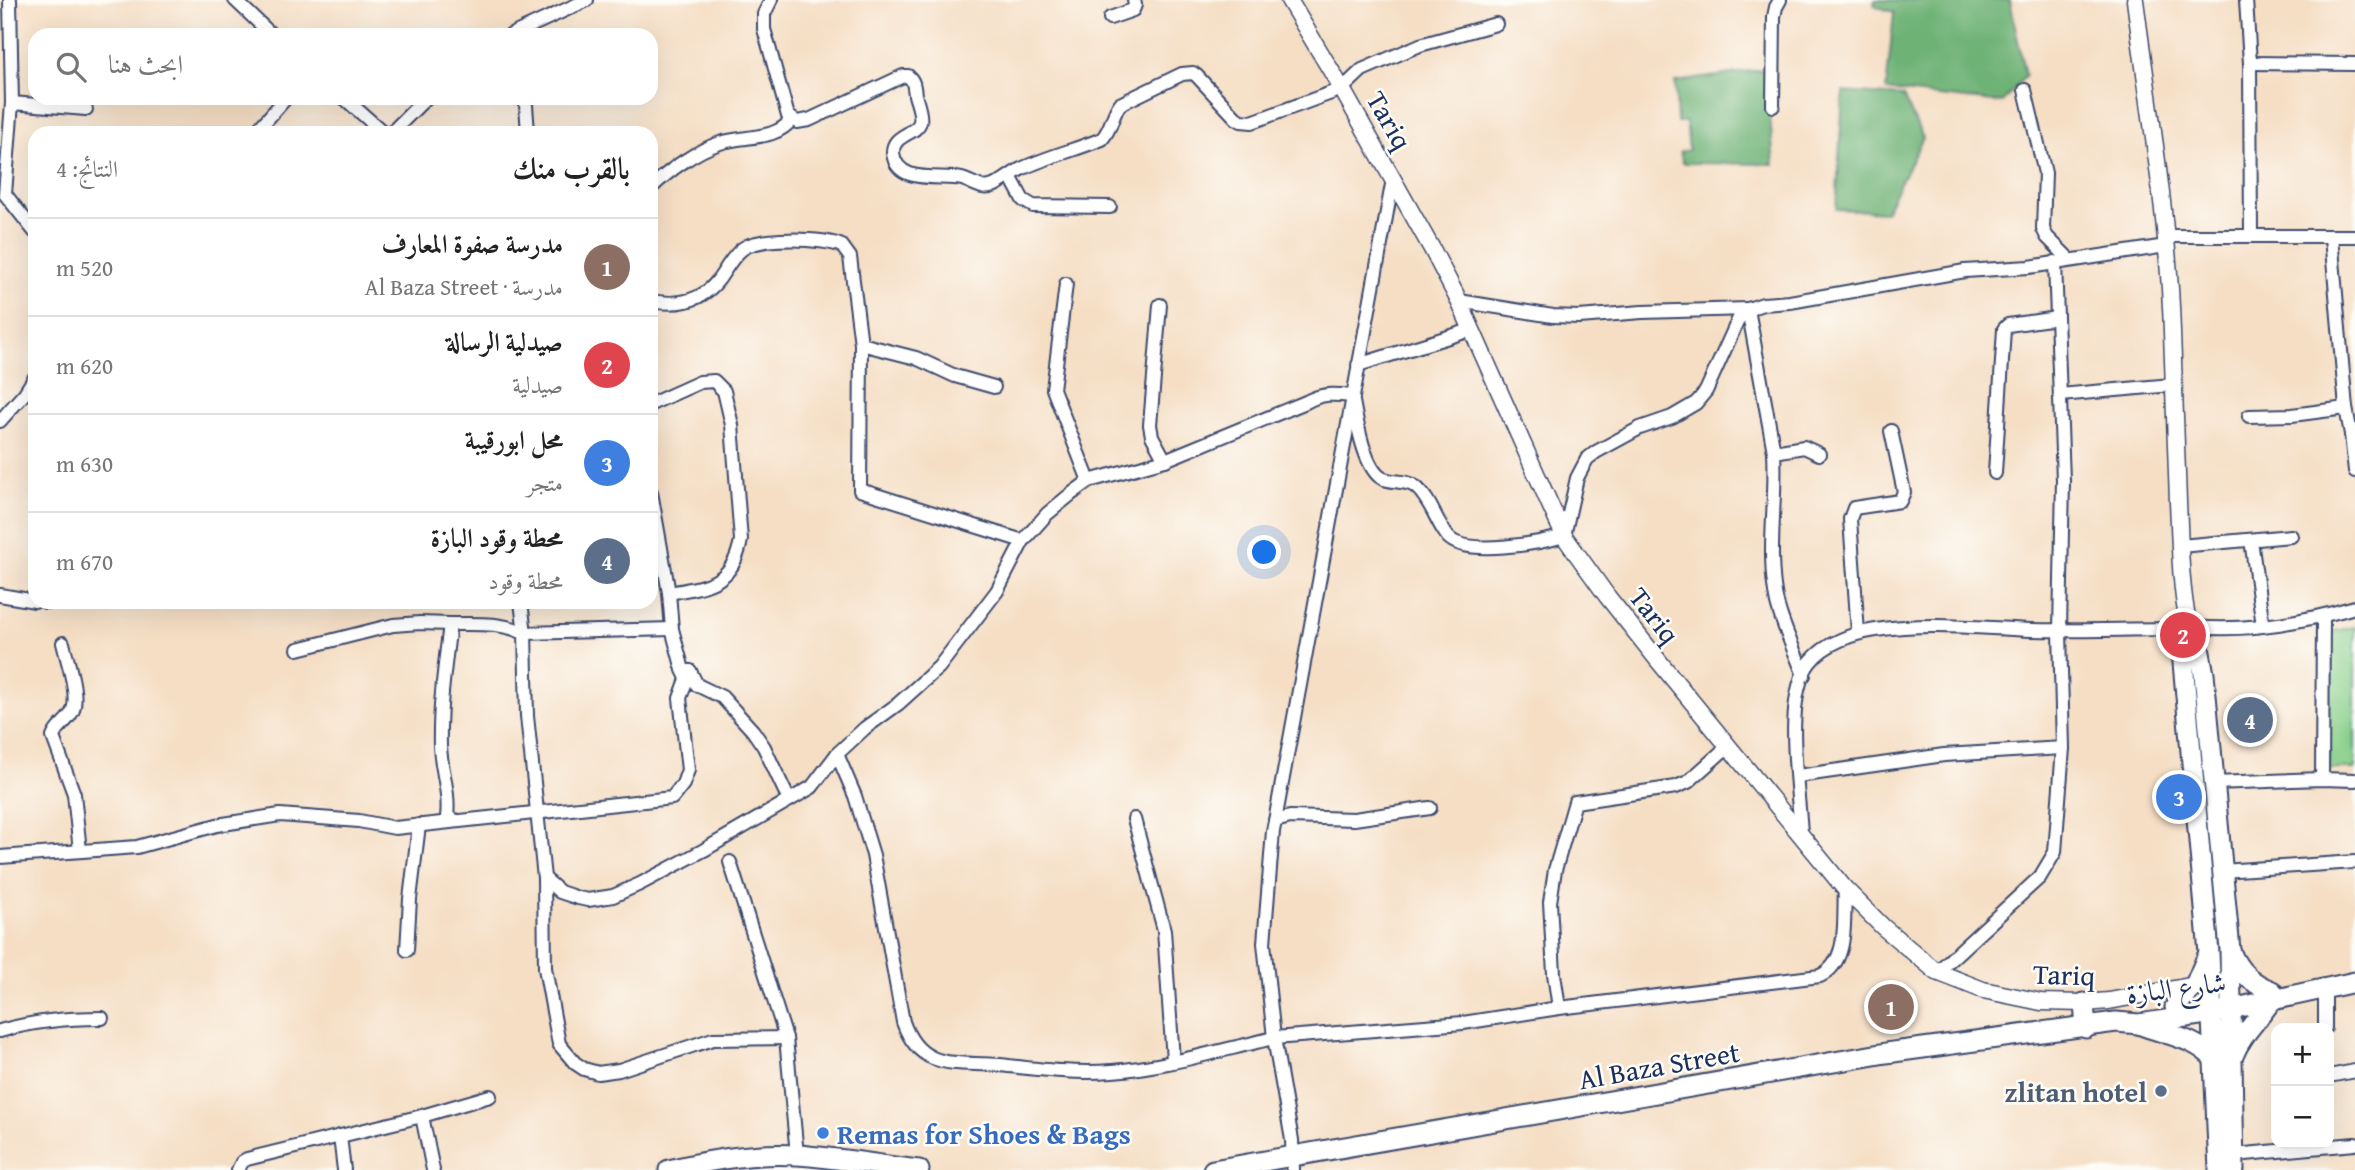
<!DOCTYPE html>
<html lang="ar">
<meta charset="utf-8">
<style>
body{margin:0;font-family:"Gentium Book Plus",Amiri,serif;background:#f2f2f2;color:#222;direction:rtl}
.controls{position:absolute;right:21px;bottom:21px;display:grid;overflow:hidden;border-radius:14px;box-shadow:0 7px 28px #0002}
.controls button{width:63px;height:63px;display:grid;place-items:center;padding:0;border:0;border-bottom:2px solid #e0e0e0;background:#fff;color:#222;font:35px sans-serif}
.you{position:absolute;left:1265px;top:553px;width:24px;height:24px;margin:-18px;border:5px solid #fff;border-radius:50%;background:#1a73e8;box-shadow:0 0 0 10px #1a73e833}
.badge{display:grid;place-items:center;width:46px;height:46px;border-radius:50%;background:#d1495b;color:#fff;font-size:23px;font-weight:700}
.pin{position:absolute;translate:-50% -50%;border:4px solid #fff;box-shadow:0 2px 7px #0006}
.list{margin:0;padding:0;list-style:none}
h2{display:flex;justify-content:space-between;align-items:center;height:91px;margin:0;padding:0 28px;font-size:30px}
h2 small{font-size:23px;font-weight:400;color:#767676}
.list li{display:grid;grid-template-columns:46px 1fr auto;gap:21px;align-items:center;box-sizing:border-box;height:98px;padding:0 28px;border-top:2px solid #e0e0e0}
.list b{display:block;font-size:26px;white-space:nowrap}
.list p{margin:0;font-size:23px;white-space:nowrap;color:#767676}
.list em{font-size:23px;font-style:normal;color:#767676}
.icon{flex:none;width:38px;height:38px;fill:none;stroke:currentColor;stroke-width:2;stroke-linecap:round;stroke-linejoin:round}
.map{position:relative;flex:none;width:2355px;height:1170px;overflow:hidden;direction:ltr}
.search{position:absolute;background:#fff;box-shadow:0 7px 28px #0002;left:28px;top:28px;width:630px;height:77px;display:flex;align-items:center;gap:18px;box-sizing:border-box;padding:0 24px;border-radius:21px;color:#767676;font-size:26px}
.panel{position:absolute;background:#fff;box-shadow:0 7px 28px #0002;left:28px;top:126px;width:630px;height:483px;border-radius:21px;direction:rtl}
.map>svg:first-child{display:block}
.green{fill:#88cf8a;stroke:#527f74;stroke-width:2}
.forest{fill:#6eb276;stroke:#44706a;stroke-width:2}
.lines{fill:none;stroke-linecap:round;stroke-linejoin:round}
.minor-casing{stroke:#3c496d;stroke-width:16}
.secondary-casing{stroke:#3c496d;stroke-width:19}
.primary-casing{stroke:#3c496d;stroke-width:23}
.minor{stroke:#fff;stroke-width:12}
.secondary{stroke:#fff;stroke-width:16}
.primary{stroke:#fff;stroke-width:19}
.service-dot{fill:#5c6f8a;stroke:#fdfcf7;stroke-width:2.5}
.shop-dot{fill:#3f7fe0;stroke:#fdfcf7;stroke-width:2.5}
.labels{text-anchor:middle;dominant-baseline:central;stroke-width:5;stroke-linejoin:round;paint-order:stroke}
.street-label{font-size:28px;fill:#1b2f5e;stroke:#fdfcf7}
.service-label{font-size:28px;font-weight:bold;fill:#4e5e75;stroke:#fdfcf7;text-anchor:end}
.shop-label{font-size:28px;font-weight:bold;fill:#366cbe;stroke:#fdfcf7;text-anchor:start}
</style>
<div class="map">
<svg width="2355" height="1170" viewBox="0 0 2355 1170">
<rect width="100%" height="100%" fill="#fdfcf7"/>
<filter id="ink" filterUnits="userSpaceOnUse"><feTurbulence type="fractalNoise" baseFrequency=".0143" numOctaves="2"/><feDisplacementMap in="SourceGraphic" scale="14" xChannelSelector="R" yChannelSelector="G"/><feConvolveMatrix kernelMatrix="1 2 1 2 8 2 1 2 1" color-interpolation-filters="sRGB"/></filter>
<filter id="wash" filterUnits="userSpaceOnUse"><feTurbulence type="fractalNoise" baseFrequency=".00686" numOctaves="4" result="noise"/><feDisplacementMap in="SourceGraphic" scale="28" xChannelSelector="R" yChannelSelector="G"/><feGaussianBlur stdDeviation="1.57" result="paint"/><feColorMatrix in="noise" values="0 0 0 0 0 0 0 0 0 0 0 0 0 0 0 0 0 1.4 0 .05"/><feComposite in="paint" operator="in"/></filter>
<g filter="url(#wash)">
<rect width="100%" height="100%" fill="#f5dec4"/>
<!-- green -->
<polygon class="green" points="2355,627 2355,769 2328,769 2330,632"/>
<!-- forest -->
<g class="forest">
<polygon points="1875,0 2010,0 2025,76 2002,103 1886,90 1894,13 1874,5"/>
<polygon points="1766,69 1774,164 1683,163 1680,152 1689,150 1686,122 1677,122 1675,82"/>
<polygon points="1843,92 1903,96 1923,138 1885,212 1836,209"/>
</g>
</g>
<g filter="url(#ink)">
<g class="lines">
<!-- minor casing -->
<g class="minor-casing">
<g id="minor">
<polyline points="10,0 12,103 5,194 35,232"/>
<polyline points="235,0 272,35"/>
<path d="M 771,0 L 764,14 L 764,29 L 788,116 L 797,122 L 809,120 L 903,76 L 908,76 C 914,81 914,87 915,95 C 917,103 922,114 920,122 C 916,135 892,134 893,153 C 897,186 941,174 962,179 C 973,182 982,191 993,186 C 1003,182 1011,174 1021,169 C 1047,157 1075,150 1102,139 C 1112,128 1112,115 1120,104 L 1182,74 L 1193,73 L 1197,76 L 1236,118 L 1241,121 L 1252,122 L 1342,89 L 1362,70 L 1420,45 L 1496,24"/>
<polyline points="2246,0 2250,63 2251,235"/>
<polyline points="1110,18 1133,10 1135,5 1134,0"/>
<polyline points="511,35 587,0"/>
<polyline points="2250,63 2355,64"/>
<polyline points="2025,90 2045,173 2043,229 2047,237 2069,259"/>
<polyline points="344,98 384,133"/>
<polyline points="12,103 86,109"/>
<polyline points="526,105 528,133"/>
<polyline points="1773,106 1774,17 1776,7 1780,0"/>
<polyline points="255,133 286,98"/>
<polyline points="391,133 426,98"/>
<polyline points="1010,176 1023,200 1033,206 1110,207"/>
<path d="M 651,188 C 669,170 696,151 720,143 C 744,135 776,141 792,119"/>
<polyline points="2165,236 2355,236"/>
<polyline points="1066,284 1053,389 1089,481"/>
<path d="M 651,301 C 678,306 702,302 719,279 C 726,269 732,257 742,249 C 758,236 823,238 842,246 L 850,257 L 861,344 L 860,490 L 1023,541"/>
<polyline points="1459,301 1553,316 1579,317 1642,312 1748,309 1774,452"/>
<polyline points="1160,305 1150,425 1152,436 1165,460"/>
<polyline points="861,344 916,358 955,376 994,387"/>
<polyline points="1358,365 1471,330"/>
<polyline points="2060,395 2172,385"/>
<path d="M 651,404 L 700,382 L 714,381 L 724,391 L 732,425 L 741,540 C 733,584 708,586 669,593"/>
<polyline points="2346,408 2351,434"/>
<polyline points="2249,416 2292,415 2346,408 2331,237"/>
<polyline points="0,421 25,393 35,377"/>
<polyline points="2355,434 2351,434 2355,471"/>
<polyline points="1995,473 2004,329 2008,325 2057,318"/>
<polyline points="651,492 669,593 672,629 683,670 686,676 690,671 697,685 722,697 753,731 764,747 789,800"/>
<polyline points="2251,540 2263,626"/>
<polyline points="2180,546 2291,536"/>
<polyline points="0,595 35,601"/>
<polyline points="45,602 47,602"/>
<polyline points="521,602 525,633 672,629"/>
<path d="M 2195,627 C 2249,632 2303,622 2355,607"/>
<polyline points="1858,633 1850,519 1854,508 1900,501 1904,492 1891,431"/>
<path d="M 63,643 C 67,660 79,694 73,710 C 69,721 57,726 53,737 L 74,794 L 80,851"/>
<polyline points="298,649 393,625 420,623 450,624"/>
<path d="M 1804,675 C 1795,652 1783,627 1777,603 C 1766,554 1777,502 1774,452 L 1804,447 L 1819,454"/>
<path d="M 837,754 L 855,796 L 873,855 L 903,1022 C 921,1073 958,1061 1000,1065 C 1037,1069 1074,1074 1112,1071 C 1166,1067 1221,1050 1274,1038 L 1292,1140 L 1293,1170"/>
<polyline points="1798,776 1944,755 2063,748"/>
<polyline points="2322,779 2323,617"/>
<polyline points="2213,783 2322,779 2355,780"/>
<path d="M 1430,808 L 1354,819 L 1290,817 L 1275,821 L 1273,831 L 1264,943 L 1274,1038 L 1463,1023 L 1559,1008 L 1820,976 C 1850,962 1843,918 1845,889"/>
<polyline points="1134,819 1164,930 1173,1060"/>
<path d="M 457,821 L 447,817 C 450,792 441,770 440,746 C 439,705 445,665 450,624 C 476,624 501,622 525,633 L 527,716 L 544,878 L 545,968 L 559,1044 L 575,1063 L 584,1069 L 598,1073 L 619,1070 L 713,1039 L 786,1038"/>
<polyline points="1275,821 1393,179"/>
<path d="M 1801,834 C 1799,790 1782,698 1810,662 C 1825,643 1854,633 1876,630 C 1927,622 1980,628 2031,630 C 2081,631 2130,629 2180,629"/>
<polyline points="0,857 137,847 217,825 280,815 359,821 395,828 672,798 683,784 688,770 680,698 690,671"/>
<polyline points="730,862 786,1038 797,1155"/>
<polyline points="2222,871 2355,862"/>
<path d="M 544,878 L 560,892 L 578,898 L 588,900 L 613,896 L 640,884 L 704,850 L 812,787 L 837,754 L 865,728 L 898,704 L 939,667 L 997,591 L 1023,541 L 1047,514 L 1070,495 L 1089,481 L 1165,460 L 1306,402 C 1322,393 1333,394 1352,396 C 1356,417 1363,464 1380,477 C 1391,484 1406,479 1416,487 C 1431,500 1436,522 1448,537 C 1466,557 1540,543 1564,536 L 1577,478 L 1587,459 L 1596,452 L 1640,428 L 1672,417 L 1696,403 L 1706,391 L 1739,318 L 1748,309 L 1763,304 L 1790,302 L 1965,271 L 2029,267 L 2166,246"/>
<polyline points="407,950 410,899 419,825"/>
<polyline points="1937,972 2040,877 2055,852 2063,748 2060,631 2063,480 2055,262"/>
<polyline points="2325,988 2325,1028"/>
<polyline points="1559,1008 1554,974 1550,902 1555,870 1575,802 1676,787 1688,782 1727,747"/>
<path d="M 0,1031 C 34,1021 66,1018 102,1018"/>
<polyline points="2329,1076 2355,1071"/>
<polyline points="422,1116 433,1170"/>
<polyline points="340,1136 344,1170"/>
<polyline points="2234,1155 2355,1144"/>
<polyline points="238,1170 242,1162 247,1159 422,1116 490,1096"/>
</g>
</g>
<!-- secondary casing -->
<g class="secondary-casing">
<g id="secondary">
<polyline points="1289,0 1342,89 1432,249 1459,301 1564,536 1607,596 1657,659 1845,889 1883,927 1937,972 1983,990 2041,1002 2084,1003 2109,1001 2195,985"/>
<path d="M 2135,0 C 2149,110 2169,221 2172,332 C 2174,389 2176,445 2178,502 C 2180,542 2180,583 2188,623"/>
</g>
</g>
<!-- primary casing -->
<g class="primary-casing">
<g id="primary">
<path d="M 2231,953 C 2239,973 2253,984 2272,991"/>
<polyline points="2084,1003 2086,1028"/>
<polyline points="2175,1007 2195,985 2207,957"/>
<path d="M 2141,1025 C 2167,1035 2196,1038 2215,1060"/>
<path d="M 2233,1056 C 2241,1035 2258,1020 2271,1001"/>
<path d="M 669,1170 C 710,1160 754,1152 797,1155 C 838,1158 879,1165 919,1170"/>
<polyline points="1213,1170 1886,1053 2116,1022 2139,1024 2213,1013 2355,982"/>
<polyline points="2219,1170 2209,953 2180,629 2185,623 2195,627 2204,674 2230,950 2234,1170"/>
</g>
</g>
<!-- minor -->
<use href="#minor" class="minor"/>
<!-- secondary -->
<use href="#secondary" class="secondary"/>
<!-- primary -->
<use href="#primary" class="primary"/>
</g>
</g>
<!-- markers -->
<circle class="service-dot" cx="2161" cy="1091" r="7"/>
<circle class="shop-dot" cx="823" cy="1133" r="7"/>
<g class="labels">
<!-- street labels -->
<g class="street-label">
<text transform="translate(1390 120) rotate(60)">Tariq</text>
<text transform="translate(1655 615) rotate(52)">Tariq</text>
<text transform="translate(2064 974) rotate(2)">Tariq</text>
<text transform="translate(2176 987) rotate(-7)">شارع البازة</text>
<text transform="translate(1659 1065) rotate(-10)">Al Baza Street</text>
</g>
<!-- service labels -->
<g class="service-label">
<text x="2147" y="1091">zlitan hotel</text>
</g>
<!-- shop labels -->
<g class="shop-label">
<text x="837" y="1133">Remas for Shoes &amp; Bags</text>
</g>
</g>
</svg>
<div class="controls">
<button>+</button>
<button>−</button>
</div>
<div class="you"></div>
<div class="pin badge" style="left:1891px;top:1007px;background:#8d6e63">1</div>
<div class="pin badge" style="left:2183px;top:635px;background:#e0444e">2</div>
<div class="pin badge" style="left:2179px;top:797px;background:#3f7fe0">3</div>
<div class="pin badge" style="left:2250px;top:720px;background:#5c6f8a">4</div>
<div class="search"><svg class="icon" aria-label="search" viewBox="0 0 24 24"><circle cx="10" cy="10" r="6"/><path d="M15 15l6 6"/></svg>ابحث هنا</div>
<section class="panel">
<h2>بالقرب منك<small>النتائج: 4</small></h2>
<ul class="list">
<li><span class="badge" style="background:#8d6e63">1</span><div><b>مدرسة صفوة المعارف</b><p>مدرسة · Al Baza Street</p></div><em>520 m</em></li>
<li><span class="badge" style="background:#e0444e">2</span><div><b>صيدلية الرسالة</b><p>صيدلية</p></div><em>620 m</em></li>
<li><span class="badge" style="background:#3f7fe0">3</span><div><b>محل ابورقيبة</b><p>متجر</p></div><em>630 m</em></li>
<li><span class="badge" style="background:#5c6f8a">4</span><div><b>محطة وقود البازة</b><p>محطة وقود</p></div><em>670 m</em></li>
</ul>
</section>
</div>
